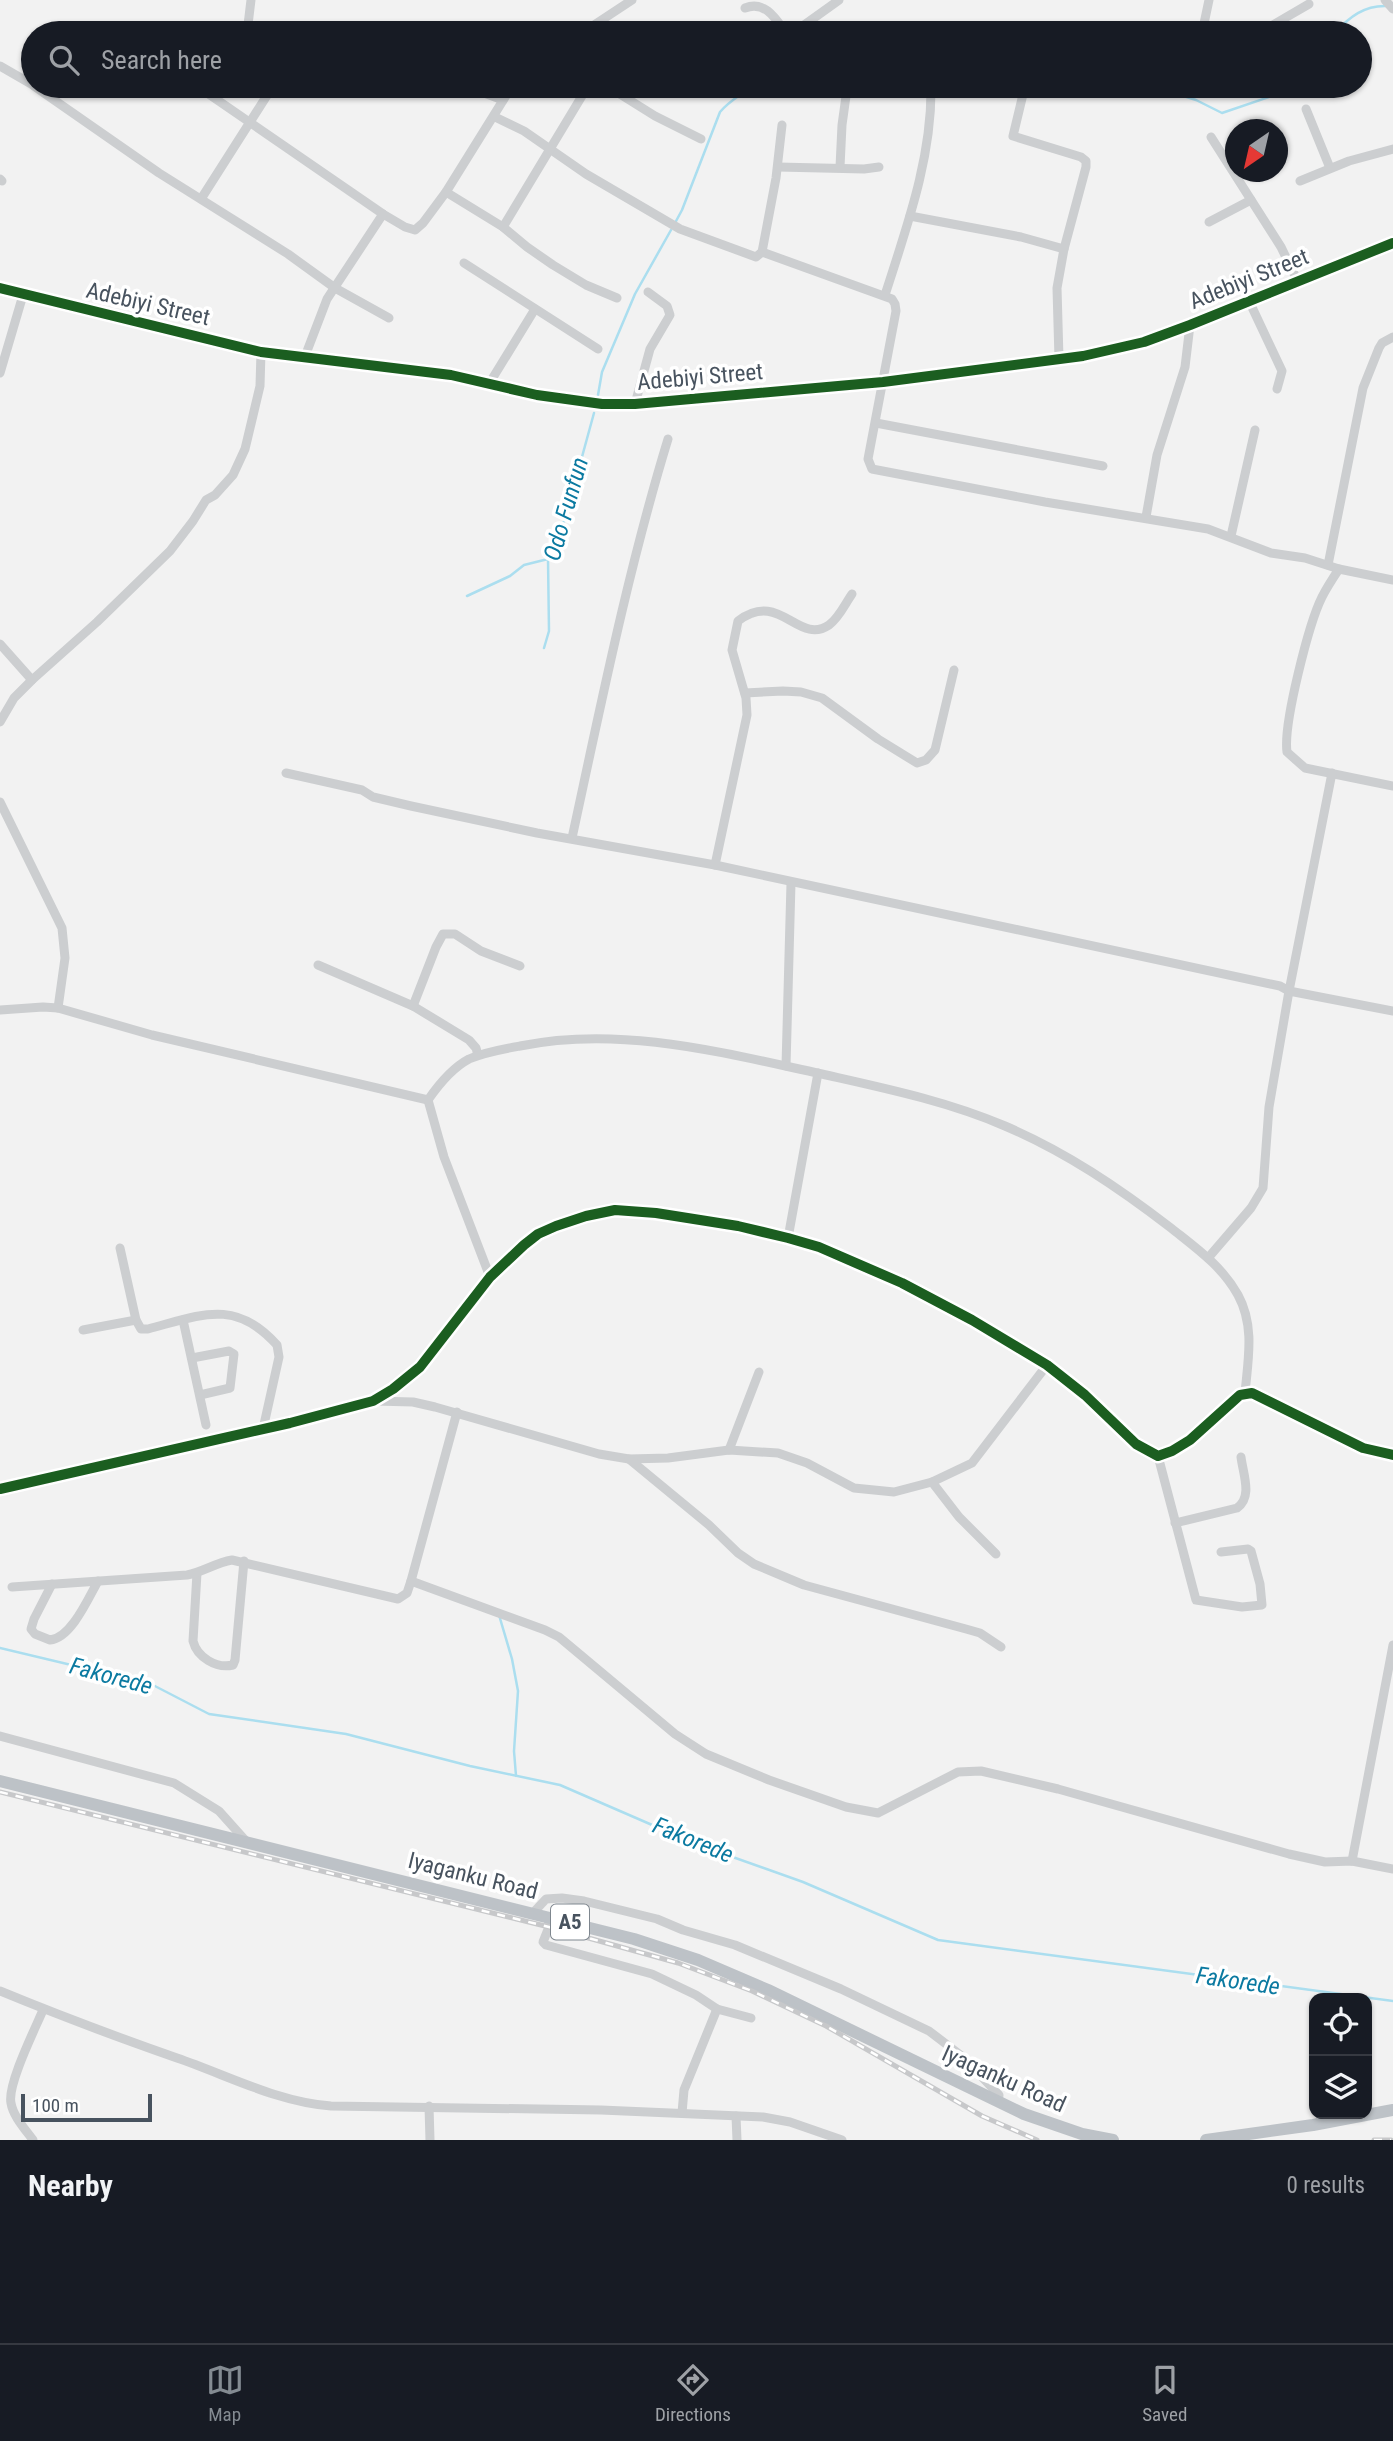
<!DOCTYPE html>
<style>
body{margin:0;font-family:"Roboto Condensed",sans-serif;background:#242831;color:#f1f3f6}
.controls{position:absolute;right:21px;bottom:21px;display:grid;overflow:hidden;border-radius:14px;box-shadow:0 2px 5px #0004}
.controls button{width:63px;height:63px;display:grid;place-items:center;padding:0;border:0;border-bottom:2px solid #363941;background:#171b24;color:#f1f3f6;font:35px sans-serif}
.compass{position:absolute;left:1225px;top:119px;width:63px;height:63px;border-radius:50%;background:#171b24;box-shadow:0 2px 5px #0004;rotate:214deg}
.scale{position:absolute;left:21px;bottom:18px;width:131px;box-sizing:border-box;padding-left:7px;border:4px solid #48535f;border-top:0;font-size:19px;line-height:24px;white-space:nowrap;color:#48535f;-webkit-text-stroke:5px #fff;paint-order:stroke}
.list{margin:0;padding:0;list-style:none}
h2{display:flex;justify-content:space-between;align-items:center;height:91px;margin:0;padding:0 28px;font-size:30px}
h2 small{font-size:23px;font-weight:400;color:#9ea1a6}
.icon{flex:none;width:38px;height:38px;fill:none;stroke:currentColor;stroke-width:2;stroke-linecap:round;stroke-linejoin:round}
.map{position:relative;flex:none;width:1393px;height:2140px;overflow:hidden}
.search{position:absolute;background:#171b24;box-shadow:0 2px 5px #0004;left:21px;right:21px;top:21px;height:77px;display:flex;align-items:center;gap:18px;box-sizing:border-box;padding:0 24px;border-radius:38px;color:#9ea1a6;font-size:26px}
.sheet{height:203px;background:#171b24}
nav{display:flex;justify-content:space-around;align-items:center;box-sizing:border-box;height:98px;border-top:2px solid #363941;background:#171b24;font-size:19px;color:#9ea1a6}
nav a{display:grid;justify-items:center;gap:4px}
nav .on{color:#848b92}
.map>svg:first-child{display:block}
.lines{fill:none;stroke-linecap:round;stroke-linejoin:round}
.stream{stroke:#abdeef;stroke-width:2.5}
.minor{stroke:#ccced0;stroke-width:9}
.highway{stroke:#bdc2c7;stroke-width:12}
.rail-casing{stroke:#c7c8ca;stroke-width:5}
.rail{stroke:#fff;stroke-width:2.5;stroke-dasharray:8;stroke-linecap:butt}
.cycleway-casing{stroke:#fff;stroke-width:15}
.cycleway{stroke:#1b5e20;stroke-width:10}
.labels{text-anchor:middle;dominant-baseline:central;stroke-width:7;stroke-linejoin:round;paint-order:stroke}
.shield{fill:#fff;stroke:#7f878f;stroke-width:2}
.shield-label{font-size:21px;font-weight:bold;fill:#48535f}
.street-label{font-size:23px;fill:#48535f;stroke:#fff}
.water-label{font-size:24px;font-style:italic;fill:#0b7aa1;stroke:#fff}
</style>
<div class="map">
<svg width="1393" height="2140" viewBox="0 0 1393 2140">
<rect width="100%" height="100%" fill="#f2f2f2"/>
<g class="lines">
<!-- stream -->
<g class="stream">
<path d="M 1334,33 C 1350,17 1364,5 1387,6"/>
<polyline points="769,86 772,91 802,91 810,86"/>
<polyline points="1152,86 1196,100 1222,113 1281,93 1287,86"/>
<path d="M 675,223 L 682,210 L 720,112 C 729,101 741,95 752,86"/>
<polyline points="598,395 602,372 635,294 671,230"/>
<polyline points="467,596 510,576 524,565 548,559"/>
<polyline points="544,648 549,631 548,559 565,519 594,413"/>
<polyline points="499,1615 512,1659 518,1691 514,1751 516,1776"/>
<polyline points="0,1648 151,1684 209,1714 346,1734 470,1766 560,1785 696,1844 803,1882 938,1940 1393,2001"/>
</g>
<!-- minor -->
<g class="minor">
<polyline points="1385,0 1393,9"/>
<path d="M 745,8 C 765,0 776,19 786,33"/>
<polyline points="247,33 251,0"/>
<polyline points="582,33 632,0"/>
<polyline points="793,33 839,0"/>
<polyline points="1202,33 1209,0"/>
<polyline points="1259,33 1309,4"/>
<polyline points="0,66 33,85"/>
<polyline points="34,86 159,173 288,254 335,288 389,318"/>
<polyline points="197,86 383,214 405,227 415,230 423,223 446,192 512,86"/>
<polyline points="465,86 503,100"/>
<polyline points="607,86 655,116 701,139"/>
<polyline points="1025,86 1013,136 1081,157 1086,161 1086,167 1064,249 1057,288 1059,359"/>
<polyline points="1306,109 1330,168"/>
<polyline points="495,117 524,131 586,174 680,229 756,257 762,252 892,299 895,304 896,311 868,459 872,469 1045,502 1208,529 1271,553 1305,558 1339,569 1393,580"/>
<polyline points="1211,137 1281,247 1298,282"/>
<polyline points="778,167 864,169 879,167"/>
<polyline points="840,167 842,125 847,89"/>
<polyline points="0,179 2,181"/>
<polyline points="1300,181 1349,161 1393,149"/>
<polyline points="446,192 503,227 527,247 553,265 586,285 617,298"/>
<polyline points="201,199 273,86"/>
<polyline points="910,216 1021,237 1064,249"/>
<polyline points="1209,222 1251,200"/>
<polyline points="503,227 588,86"/>
<polyline points="762,252 776,178 782,125"/>
<polyline points="464,263 598,349"/>
<polyline points="0,288 261,352 451,375 537,395 602,404 635,404 883,382 1083,356 1144,342 1190,325 1393,243"/>
<path d="M 885,295 C 907,226 932,158 931,86"/>
<polyline points="1250,303 1282,371 1277,389"/>
<polyline points="304,359 327,299 383,214"/>
<polyline points="0,373 23,295"/>
<polyline points="489,384 535,309"/>
<polyline points="635,404 650,349 670,315 667,306 648,292"/>
<polyline points="876,423 1103,466"/>
<polyline points="1146,517 1157,455 1185,367 1190,325"/>
<polyline points="1231,536 1255,430"/>
<polyline points="1328,565 1363,388 1379,348 1382,343 1393,337"/>
<path d="M 1339,569 C 1333,578 1327,587 1322,597 C 1309,623 1283,724 1287,752 L 1305,768 L 1393,786"/>
<polyline points="0,644 32,680"/>
<polyline points="745,693 783,691 801,692 822,698 878,739 917,763 926,760 935,750 954,670"/>
<polyline points="0,722 14,698 32,680 97,622 170,551 193,521 206,500 215,495 233,475 245,449 260,386 261,352"/>
<polyline points="286,773 362,790 373,797 411,806 537,833 715,865 1280,986 1289,991 1393,1011"/>
<polyline points="0,802 62,928 65,958 58,1008"/>
<path d="M 572,838 C 601,704 628,570 668,439"/>
<path d="M 715,865 L 747,715 L 746,698 L 732,650 L 738,621 C 780,589 798,646 829,625 C 839,618 845,604 852,594"/>
<polyline points="318,965 413,1006 469,1040 476,1048 478,1055"/>
<polyline points="413,1006 436,947 443,934 455,934 481,951 520,966"/>
<polyline points="0,1010 43,1007 58,1008 152,1035 428,1100"/>
<polyline points="786,1066 791,883"/>
<polyline points="788,1238 818,1073"/>
<path d="M 120,1248 L 136,1320 L 141,1329 L 148,1329 C 201,1315 235,1298 277,1345 L 279,1357 L 263,1429"/>
<polyline points="1208,1258 1251,1208 1263,1188 1269,1107 1289,991 1332,773"/>
<path d="M 490,1277 L 444,1157 L 428,1100 C 439,1084 452,1068 469,1059 C 485,1052 503,1049 520,1046 C 621,1025 724,1053 822,1074 C 884,1088 947,1101 1005,1126 C 1066,1152 1119,1188 1171,1228 C 1196,1248 1222,1266 1238,1295 C 1255,1326 1248,1360 1245,1393"/>
<polyline points="183,1320 206,1425"/>
<polyline points="83,1330 136,1320"/>
<polyline points="192,1358 229,1351 234,1354 230,1388 200,1395"/>
<polyline points="374,1401 413,1402 435,1407 599,1454 629,1459 668,1458 729,1450 778,1453 807,1463 854,1488 894,1492 932,1482 972,1463 1047,1365"/>
<polyline points="729,1450 759,1372"/>
<polyline points="1158,1456 1196,1600 1242,1607 1262,1605 1260,1584 1251,1551 1248,1549 1221,1552"/>
<polyline points="629,1459 709,1525 738,1553 754,1564 804,1585 966,1629 980,1633 1001,1647"/>
<polyline points="932,1482 959,1517 996,1554"/>
<polyline points="0,1489 290,1423 373,1401 393,1389 420,1367 490,1277 524,1245 538,1234 556,1226 586,1216 615,1210 656,1213 738,1226 788,1238 819,1247 902,1283 972,1320 1047,1365 1085,1395 1136,1444 1158,1456 1172,1451 1190,1440 1240,1395 1252,1393 1363,1448 1393,1455"/>
<path d="M 1175,1523 L 1237,1508 C 1253,1497 1243,1474 1241,1457"/>
<path d="M 197,1573 L 193,1641 C 197,1657 216,1669 233,1665 L 235,1660 L 244,1561"/>
<polyline points="411,1581 545,1630 559,1637 675,1734 706,1754 769,1780 846,1807 878,1813 958,1772 981,1771 1058,1789 1289,1854 1325,1862 1352,1861 1393,1869"/>
<path d="M 52,1584 L 34,1619 L 31,1629 L 35,1634 L 50,1640 C 71,1638 88,1599 98,1581"/>
<path d="M 12,1587 L 187,1575 C 203,1572 215,1563 232,1560 L 398,1599 L 407,1593 L 411,1581 L 457,1412"/>
<polyline points="0,1736 174,1783 219,1811 245,1840"/>
<polyline points="1352,1861 1393,1645"/>
<polyline points="533,1913 546,1899 562,1898 584,1901 657,1919 683,1930 735,1945 841,1989 929,2031 963,2057 999,2095 998,2102"/>
<polyline points="548,1917 549,1927 543,1942 546,1945 652,1974 696,1995 717,2009 751,2018"/>
<path d="M 0,1991 C 58,2015 117,2037 177,2058 C 227,2075 277,2102 331,2106 L 601,2110 L 763,2117 L 790,2122 L 842,2140"/>
<polyline points="429,2106 430,2140"/>
<polyline points="682,2113 684,2090 717,2009"/>
<polyline points="736,2116 737,2140"/>
<path d="M 33,2140 C 25,2129 13,2116 11,2103 C 7,2085 35,2029 43,2010"/>
</g>
<!-- highway -->
<g class="highway">
<polyline points="0,1781 634,1939 698,1960 768,1990 1024,2114 1082,2134 1113,2140"/>
<polyline points="1206,2140 1313,2125 1393,2110"/>
</g>
<!-- rail casing -->
<g class="rail-casing">
<g id="rail">
<polyline points="0,1792 549,1927 678,1963 752,1991 826,2026 982,2116 1037,2140"/>
<polyline points="1374,2140 1391,2140"/>
</g>
</g>
<!-- rail -->
<use href="#rail" class="rail"/>
<!-- cycleway casing -->
<g class="cycleway-casing">
<g id="cycleway">
<polyline points="0,288 261,352 451,375 537,395 602,404 635,404 883,382 1083,356 1144,342 1190,325 1393,243"/>
<polyline points="0,1489 290,1423 373,1401 393,1389 420,1367 490,1277 524,1245 538,1234 556,1226 586,1216 615,1210 656,1213 738,1226 788,1238 819,1247 902,1283 972,1320 1047,1365 1085,1395 1136,1444 1158,1456 1172,1451 1190,1440 1240,1395 1252,1393 1363,1448 1393,1455"/>
</g>
</g>
<!-- cycleway -->
<use href="#cycleway" class="cycleway"/>
</g>
<g class="labels">
<!-- shield labels -->
<rect class="shield" x="551" y="1904.5" width="38" height="35" rx="5"/>
<g class="shield-label">
<text x="570" y="1922">A5</text>
</g>
<!-- street labels -->
<g class="street-label">
<text transform="translate(1249 279) rotate(-22)">Adebiyi Street</text>
<text transform="translate(148 304) rotate(13)">Adebiyi Street</text>
<text transform="translate(700 377) rotate(-5)">Adebiyi Street</text>
<text transform="translate(473 1876) rotate(14)">Iyaganku Road</text>
<text transform="translate(1004 2079) rotate(24)">Iyaganku Road</text>
</g>
<!-- water labels -->
<g class="water-label">
<text transform="translate(566 509) rotate(-74)">Odo Funfun</text>
<text transform="translate(111 1676) rotate(15)">Fakorede</text>
<text transform="translate(693 1840) rotate(22)">Fakorede</text>
<text transform="translate(1238 1981) rotate(8)">Fakorede</text>
</g>
</g>
</svg>
<div class="controls">
<button><svg class="icon" aria-label="locate" viewBox="0 0 24 24"><circle cx="12" cy="12" r="6"/><path d="M12 2v4M12 18v4M2 12h4M18 12h4"/></svg></button>
<button><svg class="icon" aria-label="layers" viewBox="0 0 24 24"><path d="M12 4l9 5-9 5-9-5zM3 14l9 5 9-5"/></svg></button>
</div>
<svg class="compass" viewBox="-18 -18 36 36"><path d="M0-13l5 13h-10z" fill="#e53935"/><path d="M0 13l5-13h-10z" fill="#9ea1a6"/></svg>
<div class="scale">100 m</div>
<div class="search"><svg class="icon" aria-label="search" viewBox="0 0 24 24"><circle cx="10" cy="10" r="6"/><path d="M15 15l6 6"/></svg>Search here</div>
</div>
<section class="sheet">
<h2>Nearby<small>0 results</small></h2>
<ul class="list">
</ul>
</section>
<nav>
<a class="on"><svg class="icon" aria-label="map" viewBox="0 0 24 24"><path d="M3 6l6-2 6 2 6-2v14l-6 2-6-2-6 2zM9 4v14M15 6v14"/></svg>Map</a>
<a><svg class="icon" aria-label="directions" viewBox="0 0 24 24"><path d="M12 3l9 9-9 9-9-9zM9 14v-3h6M13 9l2 2-2 2"/></svg>Directions</a>
<a><svg class="icon" aria-label="saved" viewBox="0 0 24 24"><path d="M7 4h10v16l-5-4-5 4z"/></svg>Saved</a>
</nav>
